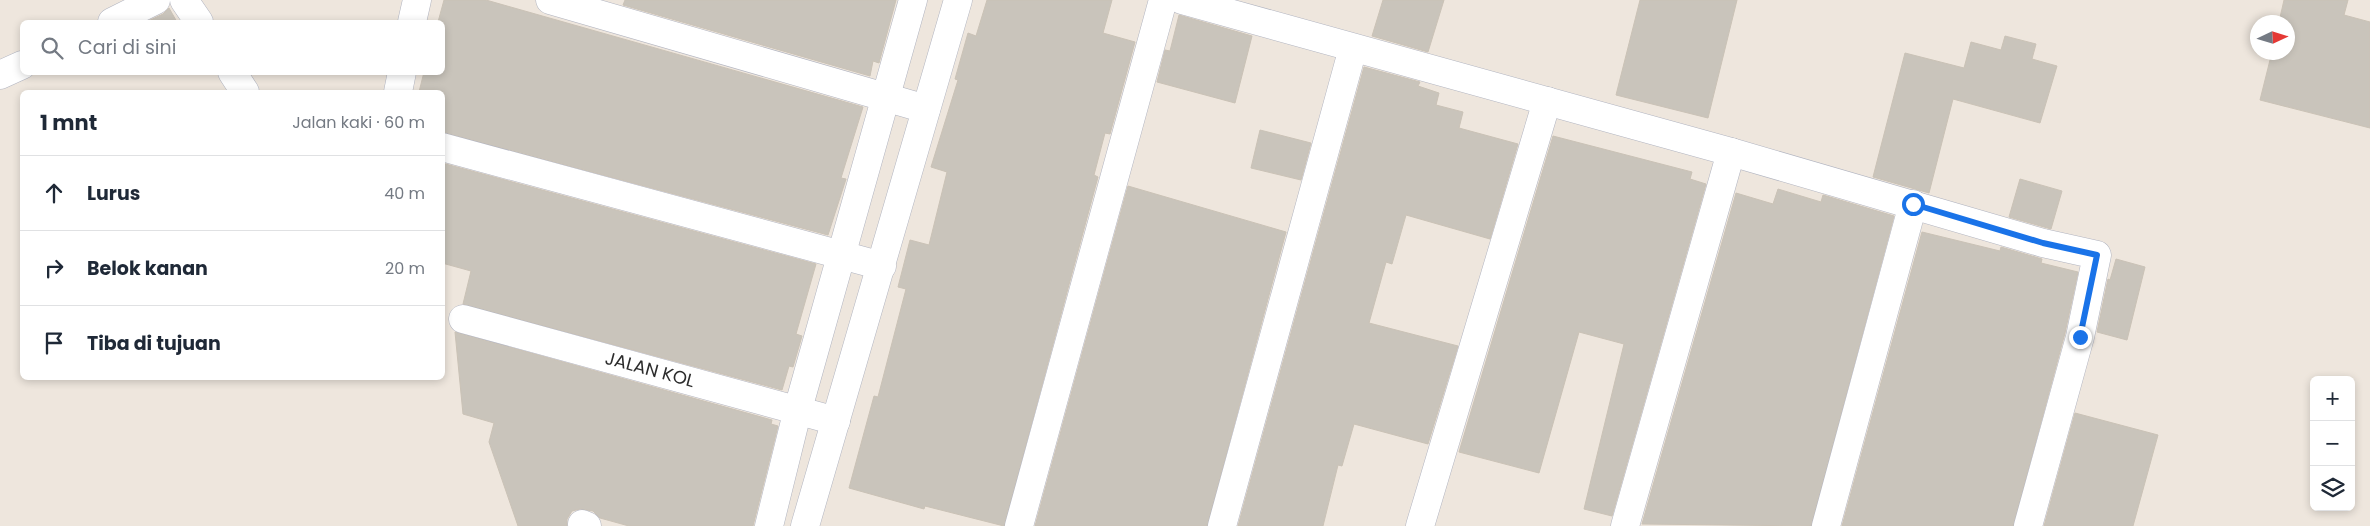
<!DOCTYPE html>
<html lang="id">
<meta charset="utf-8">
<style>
body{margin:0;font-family:Poppins,sans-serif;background:#f6f6f7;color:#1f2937}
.controls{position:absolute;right:15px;bottom:15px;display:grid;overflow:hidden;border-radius:8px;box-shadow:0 2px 8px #0003}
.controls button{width:45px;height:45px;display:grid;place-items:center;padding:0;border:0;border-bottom:1px solid #e0e1e3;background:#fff;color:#1f2937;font:25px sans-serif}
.compass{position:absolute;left:2250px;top:15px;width:45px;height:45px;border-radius:50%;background:#fff;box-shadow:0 2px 8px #0003;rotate:86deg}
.stop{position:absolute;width:15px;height:15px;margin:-11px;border:4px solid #1a73e8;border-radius:50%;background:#fff}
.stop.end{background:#1a73e8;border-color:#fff;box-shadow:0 1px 5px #0008}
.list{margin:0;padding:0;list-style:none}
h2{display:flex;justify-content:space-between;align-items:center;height:65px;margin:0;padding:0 20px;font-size:21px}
h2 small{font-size:16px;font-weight:400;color:#747a83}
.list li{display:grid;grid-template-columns:32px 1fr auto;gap:15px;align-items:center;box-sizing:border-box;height:75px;padding:0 20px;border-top:1px solid #e0e1e3}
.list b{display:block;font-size:19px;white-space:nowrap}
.list em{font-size:16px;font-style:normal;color:#747a83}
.icon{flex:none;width:28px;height:28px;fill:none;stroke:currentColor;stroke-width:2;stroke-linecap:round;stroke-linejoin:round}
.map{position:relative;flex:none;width:2370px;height:526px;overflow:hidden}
.search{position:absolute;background:#fff;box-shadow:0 2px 8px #0003;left:20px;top:20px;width:425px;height:55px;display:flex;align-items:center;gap:12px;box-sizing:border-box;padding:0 18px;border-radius:8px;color:#747a83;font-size:19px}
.panel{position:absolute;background:#fff;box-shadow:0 2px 8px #0003;left:20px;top:90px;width:425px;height:290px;border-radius:8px}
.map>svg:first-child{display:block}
.building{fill:#c9c4bb;stroke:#cac2b6}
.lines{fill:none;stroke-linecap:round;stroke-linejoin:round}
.minor-casing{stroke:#b1b4c0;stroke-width:29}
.minor{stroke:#fff;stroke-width:28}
.route{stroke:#1a73e8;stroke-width:6}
.labels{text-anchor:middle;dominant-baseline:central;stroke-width:4.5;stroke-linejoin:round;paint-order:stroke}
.street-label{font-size:18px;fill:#2c2c2c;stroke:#fff}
</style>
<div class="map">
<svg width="2370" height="526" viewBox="0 0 2370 526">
<rect width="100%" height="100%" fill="#eee6dd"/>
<!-- building -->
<g class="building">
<polygon points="444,0 486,0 863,107 841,178 846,179 828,235 442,132 442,92 419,92 424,72 442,72 442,22 438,22"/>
<polygon points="625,0 896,0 879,63 873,61 870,76 623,5"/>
<polygon points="987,0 1112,0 1103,33 1135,42 1110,134 1105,133 1094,175 1098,177 1004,526 925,506 924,509 849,488 874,396 878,397 906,289 898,287 910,240 929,245 947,172 931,167 958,80 955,79 968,33 976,36"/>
<polygon points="1383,0 1444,0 1428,52 1372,36"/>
<polygon points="1640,0 1737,0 1708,118 1616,95"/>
<polygon points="2284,0 2348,0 2344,15 2370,22 2370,128 2260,100 2272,52 2288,52 2288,22 2279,22"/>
<polygon points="169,8 177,22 146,22 163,14"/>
<polygon points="1179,15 1252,36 1235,103 1157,82 1165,50 1170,51"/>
<polygon points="2005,36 2036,44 2032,59 2057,66 2040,123 1953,99 1929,193 1873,177 1905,53 1964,68 1971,42 2001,50"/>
<polygon points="1364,67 1420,82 1418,86 1439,93 1436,105 1463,112 1459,128 1518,144 1490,239 1406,215 1392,264 1386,262 1369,323 1458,346 1428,444 1354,424 1342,466 1338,465 1323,526 1238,526"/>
<polygon points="1260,130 1311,143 1301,180 1251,168"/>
<polygon points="1553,136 1692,172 1690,179 1706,184 1612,516 1584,509 1624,344 1579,332 1539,473 1459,452"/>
<polygon points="442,163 816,264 796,334 802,336 793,367 789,366 782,390 463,304 471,271 442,263"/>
<polygon points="2020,179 2062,191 2051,229 2009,217"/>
<polygon points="1128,186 1286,232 1207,526 1035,526"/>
<polygon points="1778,189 1821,202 1823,195 1894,216 1811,526 1642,524 1736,193 1773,204"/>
<polygon points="1922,232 2000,251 2001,247 2042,259 2041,263 2078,272 2065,333 2013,526 1842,526"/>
<polygon points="2116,259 2145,267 2127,340 2097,332 2108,279 2110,280"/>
<polygon points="455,332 772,420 771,424 778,426 753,526 629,526 600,518 593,511 580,509 572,511 567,519 567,526 518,526 489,442 494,423 463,414"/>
<polygon points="2075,413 2158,435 2133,526 2044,526"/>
</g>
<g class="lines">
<!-- minor casing -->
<g class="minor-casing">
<g id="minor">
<polyline points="184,0 199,22"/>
<polyline points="550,0 926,109"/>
<polyline points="1182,0 1731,152 2043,243 2097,255 2080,337 2028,526"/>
<polyline points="112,22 156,0"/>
<polyline points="412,22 417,0"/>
<polyline points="232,72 245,92"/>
<polyline points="0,75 22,65"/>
<polyline points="398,92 402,72"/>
<polyline points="442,147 882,266"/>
<polyline points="463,319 836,421"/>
<polyline points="582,524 587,526"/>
<polyline points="769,526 798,409 913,0"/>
<polyline points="805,526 958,0"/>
<polyline points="1019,526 1163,0"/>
<polyline points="1222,526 1353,48"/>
<polyline points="1420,526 1547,101"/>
<polyline points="1625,526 1731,152"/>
<polyline points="1826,526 1913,204"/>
</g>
</g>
<!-- minor -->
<use href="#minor" class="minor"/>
</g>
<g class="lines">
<!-- route -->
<polyline class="route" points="1913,204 2043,243 2097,255 2080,337"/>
</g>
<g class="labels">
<!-- street labels -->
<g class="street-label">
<text transform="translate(650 369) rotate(15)">JALAN KOL</text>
</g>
</g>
</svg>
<div class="controls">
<button>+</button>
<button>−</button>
<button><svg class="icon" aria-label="layers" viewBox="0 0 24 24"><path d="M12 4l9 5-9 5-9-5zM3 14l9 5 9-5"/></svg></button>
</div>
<svg class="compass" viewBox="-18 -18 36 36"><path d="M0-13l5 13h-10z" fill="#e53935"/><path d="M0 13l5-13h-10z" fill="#747a83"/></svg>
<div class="stop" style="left:1913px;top:204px"></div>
<div class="stop end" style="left:2080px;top:337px"></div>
<div class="search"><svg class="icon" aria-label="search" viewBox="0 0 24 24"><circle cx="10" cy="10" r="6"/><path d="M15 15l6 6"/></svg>Cari di sini</div>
<section class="panel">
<h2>1 mnt<small>Jalan kaki · 60 m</small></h2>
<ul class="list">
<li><svg class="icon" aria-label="ahead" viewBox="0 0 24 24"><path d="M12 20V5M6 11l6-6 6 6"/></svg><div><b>Lurus</b></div><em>40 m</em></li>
<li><svg class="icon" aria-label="right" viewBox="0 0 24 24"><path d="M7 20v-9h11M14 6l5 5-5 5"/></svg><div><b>Belok kanan</b></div><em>20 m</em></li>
<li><svg class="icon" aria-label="arrive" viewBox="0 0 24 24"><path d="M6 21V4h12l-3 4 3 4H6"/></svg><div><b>Tiba di tujuan</b></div></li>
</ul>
</section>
</div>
